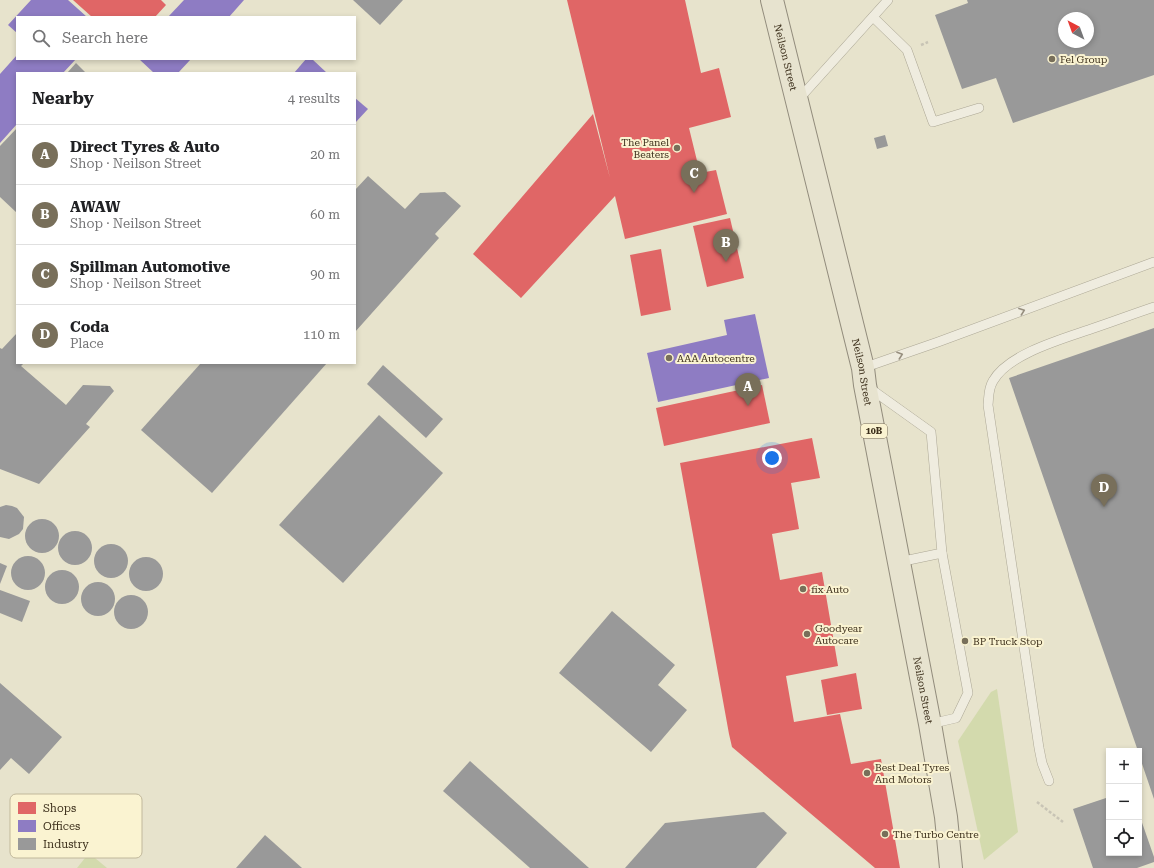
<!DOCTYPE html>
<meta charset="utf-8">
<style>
body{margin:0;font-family:"Roboto Serif",serif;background:#f2f2f2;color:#202124}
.controls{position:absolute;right:12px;bottom:12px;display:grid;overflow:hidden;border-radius:0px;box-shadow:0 2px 6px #0003}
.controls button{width:36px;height:36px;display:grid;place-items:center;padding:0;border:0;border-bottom:1px solid #e0e0e0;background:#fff;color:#202124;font:20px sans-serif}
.compass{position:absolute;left:1058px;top:12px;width:36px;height:36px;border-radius:50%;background:#fff;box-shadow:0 2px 6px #0003;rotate:319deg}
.you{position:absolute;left:772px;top:458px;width:14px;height:14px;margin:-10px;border:3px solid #fff;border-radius:50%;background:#1a73e8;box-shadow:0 0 0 6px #1a73e833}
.badge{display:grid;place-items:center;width:26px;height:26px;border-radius:50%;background:#786f5a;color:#fff;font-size:13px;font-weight:700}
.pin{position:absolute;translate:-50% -33px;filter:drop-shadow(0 1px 2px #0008)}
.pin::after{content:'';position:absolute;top:21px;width:14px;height:12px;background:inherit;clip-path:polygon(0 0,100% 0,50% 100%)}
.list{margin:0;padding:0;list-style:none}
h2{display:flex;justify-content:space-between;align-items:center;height:52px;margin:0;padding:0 16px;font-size:17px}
h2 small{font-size:13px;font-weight:400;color:#757577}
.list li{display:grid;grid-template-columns:26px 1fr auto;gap:12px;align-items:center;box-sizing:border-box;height:60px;padding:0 16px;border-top:1px solid #e0e0e0}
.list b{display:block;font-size:15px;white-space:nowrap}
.list p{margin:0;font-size:13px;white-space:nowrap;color:#757577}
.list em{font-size:13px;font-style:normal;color:#757577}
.icon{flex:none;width:22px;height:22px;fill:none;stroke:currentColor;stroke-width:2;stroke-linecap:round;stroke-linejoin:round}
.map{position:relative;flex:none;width:1154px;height:868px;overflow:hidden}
.search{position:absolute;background:#fff;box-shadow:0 2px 6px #0003;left:16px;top:16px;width:340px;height:44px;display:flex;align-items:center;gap:10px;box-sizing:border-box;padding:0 14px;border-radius:0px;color:#757577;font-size:15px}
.panel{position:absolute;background:#fff;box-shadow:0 2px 6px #0003;left:16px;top:72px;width:340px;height:292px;border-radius:0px}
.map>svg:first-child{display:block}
.green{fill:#d3daad}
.shops{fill:#e06666}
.offices{fill:#8e7cc3}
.industry{fill:#999;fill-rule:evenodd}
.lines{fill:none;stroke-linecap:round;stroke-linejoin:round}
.lane-casing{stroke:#aca795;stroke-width:10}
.primary-casing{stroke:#928c7c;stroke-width:24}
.path{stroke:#c8c4b5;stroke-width:2.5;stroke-dasharray:3 2;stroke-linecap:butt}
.lane{stroke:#efecdf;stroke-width:9}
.primary{stroke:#e7e3cf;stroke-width:22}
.oneway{stroke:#968e7e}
.poi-dot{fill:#786f5a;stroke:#faf3d1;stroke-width:1.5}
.labels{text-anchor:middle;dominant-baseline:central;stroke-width:4;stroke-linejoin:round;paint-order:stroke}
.shield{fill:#faf3d1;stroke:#766a52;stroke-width:1}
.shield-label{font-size:9px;font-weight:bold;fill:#3d301c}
.street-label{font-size:10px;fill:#3d301c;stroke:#faf3d1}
.poi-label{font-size:10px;fill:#3d301c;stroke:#faf3d1;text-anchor:start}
.key{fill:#faf3d1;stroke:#c1b89b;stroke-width:1}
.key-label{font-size:11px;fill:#3d301c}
</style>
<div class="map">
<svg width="1154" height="868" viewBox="0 0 1154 868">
<rect width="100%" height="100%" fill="#e7e3cc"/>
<!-- green -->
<g class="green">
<polygon points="997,689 1018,832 984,860 958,741 991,692"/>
<polygon points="89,853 107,868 77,868"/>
</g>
<!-- shops -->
<g class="shops">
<polygon points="73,0 161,0 166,5 155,17 92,17"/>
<polygon points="567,0 685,0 701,73 719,68 731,117 689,128 700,173 716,170 727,214 625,239 615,196 521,298 473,254 593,114 610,178"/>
<polygon points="730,218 744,278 707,287 693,226"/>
<polygon points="661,249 671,310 641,316 630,255"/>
<polygon points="762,385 770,423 664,446 656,408"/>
<polygon points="812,438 820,478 791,483 799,529 772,534 780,580 822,572 838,666 786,676 794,722 840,714 851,764 881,759 900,868 875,868 732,747 729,734 680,463"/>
<polygon points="856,673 862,709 827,715 821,680"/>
</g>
<!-- offices -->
<g class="offices">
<polygon points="31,0 68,0 87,17 17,17 17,33 8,25"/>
<polygon points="184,0 244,0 229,17 168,17"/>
<polygon points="17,55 17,59 76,59 63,73 17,73 17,124 0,143 0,74"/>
<polygon points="139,59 191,59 178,73 154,73"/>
<polygon points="306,59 312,59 327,73 294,73"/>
<polygon points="355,98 368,109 355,123"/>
<polygon points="755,314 769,378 658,402 647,353 727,335 724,320"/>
</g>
<!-- industry -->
<g class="industry">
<polygon points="353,0 403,0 380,25"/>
<path d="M 967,0 L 1154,0 L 1154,75 L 1013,123 L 996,78 L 962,89 L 935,15 L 968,3 ZM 1064,18 L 1088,18 L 1088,42 L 1064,42 Z"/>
<polygon points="76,63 86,73 67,73"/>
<polygon points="17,128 17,213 0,197 0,146"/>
<polygon points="885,135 888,146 877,149 874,138"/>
<polygon points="368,176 405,209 420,193 445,192 461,206 435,234 439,238 355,332 355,190"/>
<polygon points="1154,328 1154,799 1139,755 1139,751 1138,751 1009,378"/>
<polygon points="17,333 17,363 24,363 21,366 66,405 83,385 110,386 114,391 86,424 90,427 39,484 0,469 0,348 2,349"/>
<polygon points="201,363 327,363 212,493 141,430"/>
<polygon points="383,365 443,419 426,438 367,384"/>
<polygon points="379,415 443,473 343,583 279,525"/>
<polygon points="6,505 12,506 17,508 24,517 23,529 19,534 9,539 0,537 0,507"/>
<circle cx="42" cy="536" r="17"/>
<circle cx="75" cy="548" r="17"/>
<circle cx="111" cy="561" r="17"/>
<circle cx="28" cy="573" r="17"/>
<circle cx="146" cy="574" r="17"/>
<polygon points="0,563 7,566 0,584"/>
<circle cx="62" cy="587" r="17"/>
<circle cx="98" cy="599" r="17"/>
<polygon points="0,590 30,601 22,622 0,613"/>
<circle cx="131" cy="612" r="17"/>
<polygon points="612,611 675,665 658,685 687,710 651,752 559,673"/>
<polygon points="0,683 62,737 29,774 11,758 0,770"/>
<polygon points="470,761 589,868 530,868 443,791"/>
<polygon points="1109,797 1109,853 1139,853 1139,814 1154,857 1154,862 1137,868 1093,868 1073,809"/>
<polygon points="764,812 787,833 756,868 625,868 665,823"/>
<polygon points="265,835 302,868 236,868"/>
</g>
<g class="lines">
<!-- lane casing -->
<g class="lane-casing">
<g id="lane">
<polyline points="873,17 907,50 933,122 979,108"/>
<polyline points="798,100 888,0"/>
<polyline points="863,368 938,342 1154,262"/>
<polyline points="868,387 931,432 942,553 899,562"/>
<polyline points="930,724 956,718 968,693 942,553"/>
<path d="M 1049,781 L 1042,763 L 1039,748 L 988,405 C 989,397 988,389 993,381 C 1008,354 1062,339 1091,329 C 1112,322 1133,314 1154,307"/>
</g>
</g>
<!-- primary casing -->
<g class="primary-casing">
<g id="primary">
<path id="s1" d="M 772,0 L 863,368 L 865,385 L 930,724 L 946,817 L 951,868"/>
</g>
</g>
<!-- path -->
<g class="path">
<polyline points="921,45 928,42"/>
<polyline points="1037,802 1063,822"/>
</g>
<!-- lane -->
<use href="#lane" class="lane"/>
<!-- primary -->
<use href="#primary" class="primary"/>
</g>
<!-- one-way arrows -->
<defs><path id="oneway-chevron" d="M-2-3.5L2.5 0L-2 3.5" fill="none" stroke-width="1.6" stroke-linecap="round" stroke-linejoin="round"/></defs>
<g class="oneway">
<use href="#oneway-chevron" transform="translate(1022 311) rotate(-20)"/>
<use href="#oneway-chevron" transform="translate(900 355) rotate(-19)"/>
</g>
<!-- markers -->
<g class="poi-dot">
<circle cx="1052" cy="59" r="4"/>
<circle cx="677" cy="148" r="4"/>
<circle cx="669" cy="358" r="4"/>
<circle cx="803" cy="589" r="4"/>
<circle cx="807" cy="634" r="4"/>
<circle cx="965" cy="641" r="4"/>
<circle cx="867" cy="773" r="4"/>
<circle cx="885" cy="834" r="4"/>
</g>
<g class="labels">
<!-- shield labels -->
<rect class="shield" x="861" y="424" width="26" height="14" rx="3"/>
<g class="shield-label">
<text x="874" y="431">10B</text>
</g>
<!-- street labels -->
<g class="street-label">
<text stroke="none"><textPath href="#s1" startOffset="59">Neilson Street</textPath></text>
<text stroke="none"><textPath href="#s1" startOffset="383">Neilson Street</textPath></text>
<text stroke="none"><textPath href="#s1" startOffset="707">Neilson Street</textPath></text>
</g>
<!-- poi labels -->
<g class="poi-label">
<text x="1060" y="59">Fel Group</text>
<text x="669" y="142" text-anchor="end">The Panel<tspan x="669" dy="12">Beaters</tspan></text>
<text x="677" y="358">AAA Autocentre</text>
<text x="811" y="589">fix Auto</text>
<text x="815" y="628">Goodyear<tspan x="815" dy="12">Autocare</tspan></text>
<text x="973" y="641">BP Truck Stop</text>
<text x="875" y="767">Best Deal Tyres<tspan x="875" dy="12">And Motors</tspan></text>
<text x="893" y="834">The Turbo Centre</text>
</g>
</g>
<!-- legend -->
<rect x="10" y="794" width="132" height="64" rx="6" class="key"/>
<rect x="18" y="802" width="18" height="12" fill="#e06666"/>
<rect x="18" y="820" width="18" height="12" fill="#8e7cc3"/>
<rect x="18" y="838" width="18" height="12" fill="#999"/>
<g class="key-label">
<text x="43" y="812">Shops</text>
<text x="43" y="830">Offices</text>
<text x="43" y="848">Industry</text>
</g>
</svg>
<div class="controls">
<button>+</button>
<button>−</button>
<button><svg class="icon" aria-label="locate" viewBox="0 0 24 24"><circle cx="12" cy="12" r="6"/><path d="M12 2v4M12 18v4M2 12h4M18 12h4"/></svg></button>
</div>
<svg class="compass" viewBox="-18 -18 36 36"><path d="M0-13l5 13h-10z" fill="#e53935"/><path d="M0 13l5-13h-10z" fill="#757577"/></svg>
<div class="you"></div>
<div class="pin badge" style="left:748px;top:406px">A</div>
<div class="pin badge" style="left:726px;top:262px">B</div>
<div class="pin badge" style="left:694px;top:193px">C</div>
<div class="pin badge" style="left:1104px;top:507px">D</div>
<div class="search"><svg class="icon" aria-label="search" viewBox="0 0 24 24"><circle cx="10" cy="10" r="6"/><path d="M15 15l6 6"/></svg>Search here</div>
<section class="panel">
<h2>Nearby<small>4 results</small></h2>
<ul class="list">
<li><span class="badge">A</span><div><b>Direct Tyres &amp; Auto</b><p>Shop · Neilson Street</p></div><em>20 m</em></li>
<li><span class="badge">B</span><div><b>AWAW</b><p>Shop · Neilson Street</p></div><em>60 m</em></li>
<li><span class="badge">C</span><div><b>Spillman Automotive</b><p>Shop · Neilson Street</p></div><em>90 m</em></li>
<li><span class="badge">D</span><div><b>Coda</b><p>Place</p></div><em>110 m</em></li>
</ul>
</section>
</div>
